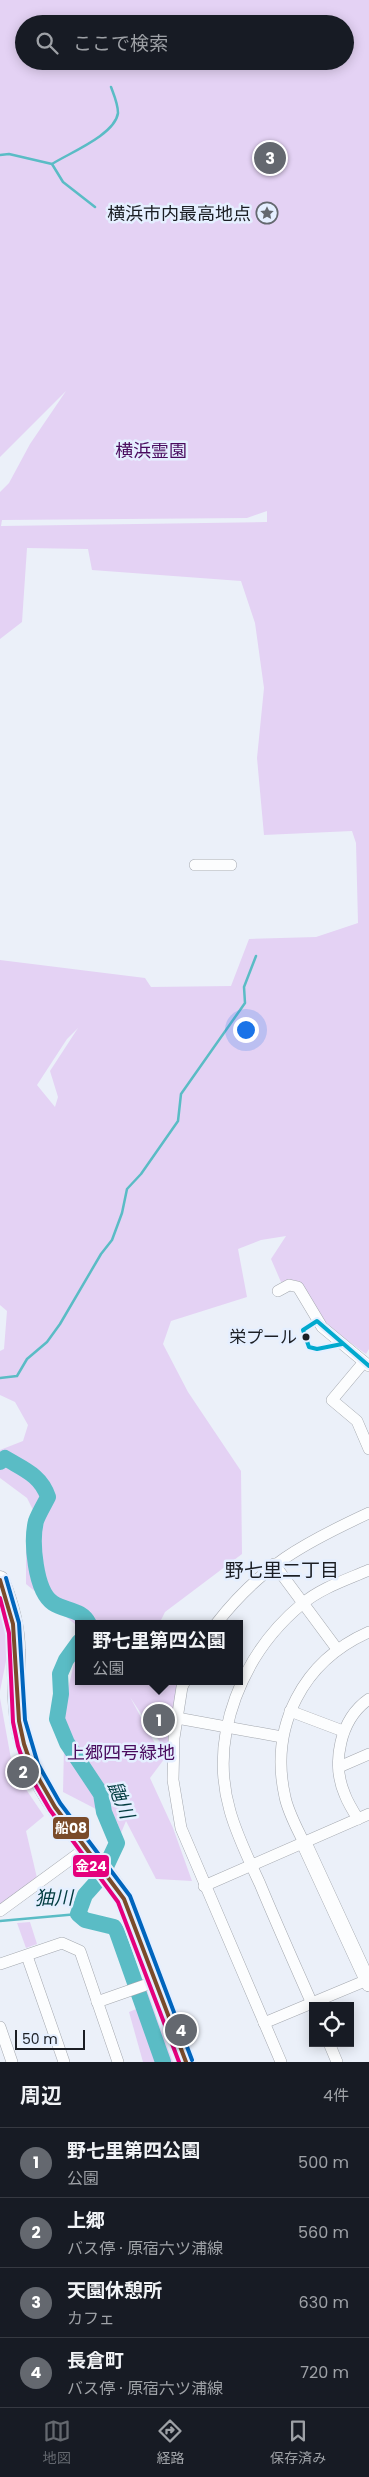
<!DOCTYPE html>
<html lang="ja">
<meta charset="utf-8">
<style>
body{margin:0;font-family:Poppins,"Noto Sans JP",sans-serif;background:#20242c;color:#f1f3f6}
.controls{position:absolute;right:15px;bottom:15px;display:grid;overflow:hidden;border-radius:0px;box-shadow:0 2px 12px #0003}
.controls button{width:45px;height:45px;display:grid;place-items:center;padding:0;border:0;border-bottom:1px solid #363941;background:#171b24;color:#f1f3f6;font:25px sans-serif}
.scale{position:absolute;left:15px;bottom:12px;width:70px;box-sizing:border-box;padding-left:5px;border:2px solid #1b1e24;border-top:0;font-size:14px;line-height:18px;white-space:nowrap;color:#1b1e24;-webkit-text-stroke:4px #e5efff;paint-order:stroke}
.you{position:absolute;left:245px;top:1029px;width:18px;height:18px;margin:-12px;border:4px solid #fff;border-radius:50%;background:#1a73e8;box-shadow:0 0 0 8px #1a73e833}
.badge{display:grid;place-items:center;width:32px;height:32px;border-radius:50%;background:#64686f;color:#fff;font-size:16px;font-weight:700}
.pin{position:absolute;translate:-50% -50%;border:2px solid #fff;box-shadow:0 1px 5px #0006}
.popup{position:absolute;left:75px;top:1620px;width:168px;height:65px;box-sizing:border-box;display:grid;place-content:center;border-radius:0px;background:#171b24;filter:drop-shadow(0 1px 4px #0005);font-size:16px;white-space:nowrap;color:#9ea1a6}
.popup b{font-size:19px;color:#f1f3f6}
.popup::after{content:'';position:absolute;left:50%;top:100%;margin-left:-10px;border:10px solid transparent;border-top-color:#171b24}
.list{margin:0;padding:0;list-style:none}
h2{display:flex;justify-content:space-between;align-items:center;height:65px;margin:0;padding:0 20px;font-size:21px}
h2 small{font-size:16px;font-weight:400;color:#9ea1a6}
.list li{display:grid;grid-template-columns:32px 1fr auto;gap:15px;align-items:center;box-sizing:border-box;height:70px;padding:0 20px;border-top:1px solid #363941}
.list b{display:block;font-size:19px;white-space:nowrap}
.list p{margin:0;font-size:16px;white-space:nowrap;color:#9ea1a6}
.list em{font-size:16px;font-style:normal;color:#9ea1a6}
.icon{flex:none;width:28px;height:28px;fill:none;stroke:currentColor;stroke-width:2;stroke-linecap:round;stroke-linejoin:round}
.map{position:relative;flex:none;width:369px;height:2062px;overflow:hidden}
.search{position:absolute;background:#171b24;box-shadow:0 2px 12px #0003;left:15px;right:15px;top:15px;height:55px;display:flex;align-items:center;gap:12px;box-sizing:border-box;padding:0 18px;border-radius:28px;color:#9ea1a6;font-size:19px}
.sheet{height:345px;background:#171b24}
nav{display:flex;justify-content:space-around;align-items:center;box-sizing:border-box;height:70px;border-top:1px solid #363941;background:#171b24;font-size:14px;color:#9ea1a6}
nav a{display:grid;justify-items:center;gap:2px}
nav .on{color:#64686f}
.map>svg:first-child{display:block}
.green{fill:#e4d2f4;fill-rule:evenodd}
.lines{fill:none;stroke-linecap:round;stroke-linejoin:round}
.stream{stroke:#5abcc5;stroke-width:2.5}
.river{stroke:#5abcc5;stroke-width:16}
.street-casing{stroke:#a3a7ae;stroke-width:12}
.secondary-casing{stroke:#a3a7ae;stroke-width:16}
.primary-casing{stroke:#a3a7ae;stroke-width:19}
.street{stroke:#fcfdfe;stroke-width:11}
.secondary{stroke:#fcfdfe;stroke-width:15}
.primary{stroke:#fcfdfe;stroke-width:18}
.bus-1-casing{stroke:#e5efff;stroke-width:8}
.bus-2-casing{stroke:#e5efff;stroke-width:8}
.bus-3-casing{stroke:#e5efff;stroke-width:8}
.bus-4-casing{stroke:#e5efff;stroke-width:8}
.bus-1{stroke:#7a4b2a;stroke-width:4}
.bus-2{stroke:#e5007d;stroke-width:4}
.bus-3{stroke:#0065bd;stroke-width:4}
.bus-4{stroke:#00a9ce;stroke-width:4}
.bus-dot{fill:#1b1e24;stroke:#e5efff;stroke-width:2}
.labels{text-anchor:middle;dominant-baseline:central;stroke-width:5;stroke-linejoin:round;paint-order:stroke}
.bus-label{font-size:17px;fill:#1b1e24;stroke:#e5efff;text-anchor:end}
.poi-label{font-size:18px;fill:#1b1e24;stroke:#e5efff;text-anchor:end}
.park-label{font-size:18px;fill:#490b5e;stroke:#e5efff}
.neighbourhood-label{font-size:19px;fill:#1b1e24;stroke:#e5efff}
.water-label{font-size:19px;font-style:italic;fill:#003b3f;stroke:#e5efff}
.line-badge{stroke:#e5efff;stroke-width:2}
.badge-label{font-size:14px;text-anchor:middle;font-weight:bold;fill:#fff}
</style>
<div class="map">
<svg width="369" height="2062" viewBox="0 0 369 2062">
<rect width="100%" height="100%" fill="#ebf0f9"/>
<!-- green -->
<g class="green">
<path d="M 0,0 L 369,0 L 369,1349 L 366,1354 C 351,1343 335,1333 323,1319 C 312,1306 309,1290 295,1280 L 281,1282 L 271,1259 L 286,1236 L 261,1240 L 238,1249 L 247,1297 L 171,1321 L 163,1344 L 188,1392 L 241,1471 L 242,1554 L 165,1612 L 159,1624 L 79,1624 L 79,1681 L 178,1681 L 167,1753 L 130,1697 L 157,1747 L 165,1758 L 150,1778 L 173,1828 L 192,1881 L 156,1879 L 126,1821 L 121,1833 L 117,1822 L 112,1822 L 94,1808 L 63,1792 L 65,1702 L 79,1642 L 76,1625 L 26,1584 L 26,1540 L 35,1514 L 27,1498 L 0,1478 L 0,1450 L 23,1441 L 28,1425 L 15,1402 L 0,1395 L 0,1351 L 4,1349 L 7,1311 L 0,1305 L 0,960 L 145,978 L 151,987 L 231,986 L 249,939 L 316,937 L 358,923 L 356,843 L 352,831 L 264,835 L 257,758 L 264,688 L 255,623 L 241,581 L 92,570 L 88,549 L 27,548 L 22,622 L 0,639 L 0,492 L 9,483 L 30,444 L 66,391 L 0,457 ZM 24,24 L 345,24 L 345,61 L 24,61 ZM 267,511 L 267,522 L 1,526 L 2,520 L 247,518 ZM 78,1028 L 50,1071 L 58,1097 L 55,1107 L 37,1085 L 67,1039 Z"/>
<polygon points="0,1609 9,1646 0,1691"/>
<polygon points="0,1698 13,1770 44,1816 26,1831 37,1878 0,1905"/>
<polygon points="30,1922 37,1944 26,1948 17,1923"/>
<polygon points="147,1990 173,2062 143,2062 129,2012 141,2007 136,1993"/>
</g>
<g class="lines">
<!-- stream -->
<g class="stream">
<polyline points="0,155 9,154 52,164 63,182 95,207"/>
<path d="M 52,164 C 69,153 115,135 118,113 C 118,104 114,95 111,87"/>
<polyline points="0,1378 17,1376 27,1359 47,1342 60,1324 101,1254 112,1240 122,1213 127,1189 141,1174 178,1121 181,1094 245,1003 244,987 256,956"/>
<polyline points="0,1921 78,1914"/>
</g>
<!-- river -->
<g class="river">
<path d="M 0,1462 L 5,1458 C 23,1469 41,1475 48,1497 C 44,1505 39,1513 36,1521 C 31,1541 35,1591 53,1603 C 65,1611 82,1609 89,1624"/>
<polyline points="79,1642 66,1660 60,1674 61,1694 57,1719 67,1743 101,1794 104,1812 117,1843 101,1877 85,1895 78,1914 85,1920 114,1927 117,1932 163,2062"/>
</g>
<!-- street casing -->
<g class="street-casing">
<g id="street">
<polyline points="195,865 231,865"/>
<polyline points="278,1291 289,1285 298,1287 322,1327 369,1366"/>
<polyline points="363,1363 332,1400 357,1421 369,1449"/>
<polyline points="274,1564 337,1649"/>
<path d="M 216,1624 C 261,1566 304,1543 369,1513"/>
<polyline points="185,1681 182,1687 174,1738 173,1780 181,1828 281,2062"/>
<polyline points="290,1711 343,1731"/>
<polyline points="177,1718 282,1737"/>
<polyline points="339,1767 369,1754"/>
<path d="M 358,1819 C 353,1811 348,1803 345,1795 C 331,1763 340,1719 369,1699"/>
<path d="M 304,1843 C 297,1828 288,1812 285,1797 C 269,1726 303,1661 369,1632"/>
<polyline points="204,1886 369,1814"/>
<polyline points="0,1911 86,1848"/>
<polyline points="27,1956 64,2062"/>
<polyline points="0,1964 62,1943 80,1951 118,2062"/>
<polyline points="97,2002 157,1981"/>
<path d="M 313,2006 C 295,1965 277,1925 260,1884 C 249,1860 237,1836 230,1811 C 208,1735 243,1653 302,1604 C 321,1588 346,1580 369,1570"/>
<polyline points="264,2023 367,1980"/>
<polyline points="0,2027 12,2062"/>
<polyline points="329,2043 337,2062"/>
</g>
</g>
<!-- secondary casing -->
<g class="secondary-casing">
<polyline id="secondary" points="304,1843 369,1984"/>
</g>
<!-- primary casing -->
<g class="primary-casing">
<path id="primary" d="M 0,1580 C 9,1602 16,1627 16,1650 C 17,1682 15,1713 24,1744 C 43,1807 90,1846 124,1899 L 186,2062"/>
</g>
<!-- street -->
<use href="#street" class="street"/>
<!-- secondary -->
<use href="#secondary" class="secondary"/>
<!-- primary -->
<use href="#primary" class="primary"/>
<!-- bus-1 casing -->
<g class="bus-1-casing">
<polyline id="bus-1" points="0,1580 13,1624 19,1721 24,1744 32,1767 55,1807 124,1899 186,2062"/>
</g>
<!-- bus-2 casing -->
<g class="bus-2-casing">
<polyline id="bus-2" points="0,1598 9,1633 13,1722 18,1746 26,1769 50,1810 118,1902 179,2062"/>
</g>
<!-- bus-3 casing -->
<g class="bus-3-casing">
<polyline id="bus-3" points="6,1578 19,1623 25,1720 38,1764 60,1803 130,1896 192,2060"/>
</g>
<!-- bus-4 casing -->
<g class="bus-4-casing">
<polyline id="bus-4" points="342,1344 317,1349 309,1347 303,1330 317,1321 369,1366"/>
</g>
<!-- bus-1 -->
<use href="#bus-1" class="bus-1"/>
<!-- bus-2 -->
<use href="#bus-2" class="bus-2"/>
<!-- bus-3 -->
<use href="#bus-3" class="bus-3"/>
<!-- bus-4 -->
<use href="#bus-4" class="bus-4"/>
</g>
<!-- icons -->
<defs>
<g id="sight-ring" transform="scale(1.125)"><circle r="9.5" fill="#e5efff" stroke="#64686f" stroke-width="1.5"/><path d="M0-6L1.8-2.2L6-1.7L2.9 1.2L3.7 5.4L0 3.3L-3.7 5.4L-2.9 1.2L-6-1.7L-1.8-2.2Z" fill="#64686f"/></g>
</defs>
<g fill-rule="evenodd">
<use href="#sight-ring" x="267" y="213"/>
</g>
<!-- markers -->
<circle class="bus-dot" cx="306" cy="1337" r="4.5"/>
<g class="labels">
<!-- bus labels -->
<g class="bus-label">
<text x="297" y="1337">栄プール</text>
</g>
<!-- poi labels -->
<g class="poi-label">
<text x="251" y="213">横浜市内最高地点</text>
</g>
<!-- park labels -->
<g class="park-label">
<text x="151" y="450">横浜霊園</text>
<text x="121" y="1752">上郷四号緑地</text>
</g>
<!-- neighbourhood labels -->
<g class="neighbourhood-label">
<text x="282" y="1570">野七里二丁目</text>
</g>
<!-- water labels -->
<g class="water-label">
<text transform="translate(121 1800) rotate(68)">鼬川</text>
<text transform="translate(54 1898) rotate(-1)">㹨川</text>
</g>
</g>
<g class="line-badge">
<rect x="52" y="1816" width="38" height="24" rx="5" fill="#7a4b2a"/>
<rect x="72" y="1854" width="38" height="24" rx="5" fill="#e5007d"/>
</g>
<g class="badge-label">
<text x="71" y="1833">船08</text>
<text x="91" y="1871">金24</text>
</g>
</svg>
<div class="controls">
<button><svg class="icon" aria-label="locate" viewBox="0 0 24 24"><circle cx="12" cy="12" r="6"/><path d="M12 2v4M12 18v4M2 12h4M18 12h4"/></svg></button>
</div>
<div class="scale">50 m</div>
<div class="you"></div>
<div class="pin badge" style="left:159px;top:1720px">1</div>
<div class="popup"><b>野七里第四公園</b>公園</div>
<div class="pin badge" style="left:23px;top:1772px">2</div>
<div class="pin badge" style="left:270px;top:158px">3</div>
<div class="pin badge" style="left:181px;top:2030px">4</div>
<div class="search"><svg class="icon" aria-label="search" viewBox="0 0 24 24"><circle cx="10" cy="10" r="6"/><path d="M15 15l6 6"/></svg>ここで検索</div>
</div>
<section class="sheet">
<h2>周辺<small>4件</small></h2>
<ul class="list">
<li><span class="badge">1</span><div><b>野七里第四公園</b><p>公園</p></div><em>500 m</em></li>
<li><span class="badge">2</span><div><b>上郷</b><p>バス停 · 原宿六ツ浦線</p></div><em>560 m</em></li>
<li><span class="badge">3</span><div><b>天園休憩所</b><p>カフェ</p></div><em>630 m</em></li>
<li><span class="badge">4</span><div><b>長倉町</b><p>バス停 · 原宿六ツ浦線</p></div><em>720 m</em></li>
</ul>
</section>
<nav>
<a class="on"><svg class="icon" aria-label="map" viewBox="0 0 24 24"><path d="M3 6l6-2 6 2 6-2v14l-6 2-6-2-6 2zM9 4v14M15 6v14"/></svg>地図</a>
<a><svg class="icon" aria-label="directions" viewBox="0 0 24 24"><path d="M12 3l9 9-9 9-9-9zM9 14v-3h6M13 9l2 2-2 2"/></svg>経路</a>
<a><svg class="icon" aria-label="saved" viewBox="0 0 24 24"><path d="M7 4h10v16l-5-4-5 4z"/></svg>保存済み</a>
</nav>
